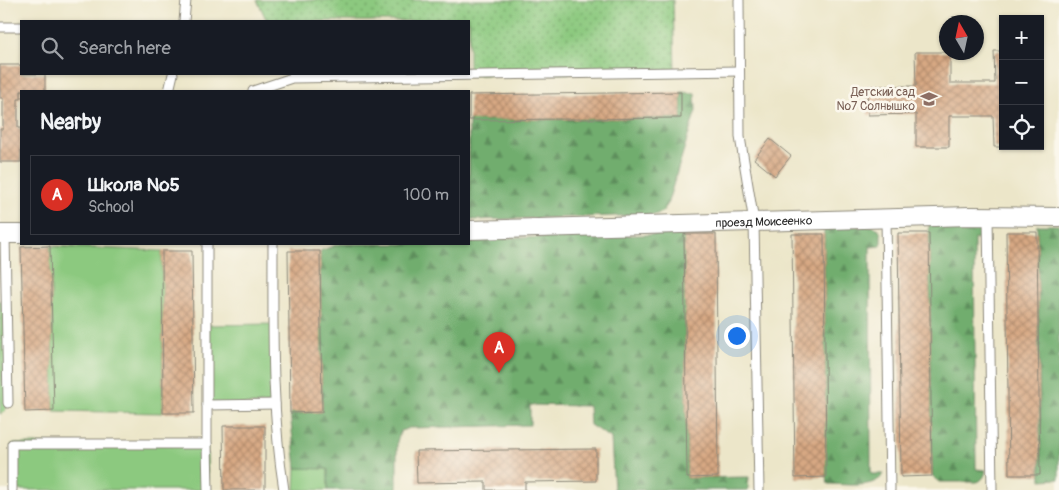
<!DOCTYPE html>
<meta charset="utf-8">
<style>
body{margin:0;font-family:Pangolin,sans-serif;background:#20242c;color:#f1f3f6}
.controls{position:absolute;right:15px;top:15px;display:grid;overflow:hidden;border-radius:0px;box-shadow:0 1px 4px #0004}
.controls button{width:45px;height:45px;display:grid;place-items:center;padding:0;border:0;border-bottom:1px solid #363941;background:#171b24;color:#f1f3f6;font:25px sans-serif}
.compass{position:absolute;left:939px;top:15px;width:45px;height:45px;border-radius:50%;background:#171b24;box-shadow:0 1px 4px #0004;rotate:351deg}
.you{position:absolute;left:736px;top:335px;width:18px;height:18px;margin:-12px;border:4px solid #fff;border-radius:50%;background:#1a73e8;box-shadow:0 0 0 8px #1a73e833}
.badge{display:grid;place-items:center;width:32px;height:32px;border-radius:50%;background:#d93025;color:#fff;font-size:16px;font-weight:700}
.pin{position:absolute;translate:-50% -41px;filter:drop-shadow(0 1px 2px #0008)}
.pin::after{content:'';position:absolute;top:26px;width:18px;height:15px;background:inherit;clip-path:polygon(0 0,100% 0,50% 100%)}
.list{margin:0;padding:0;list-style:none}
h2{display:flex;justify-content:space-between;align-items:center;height:65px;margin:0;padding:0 20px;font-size:21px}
h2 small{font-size:16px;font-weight:400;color:#9ea1a6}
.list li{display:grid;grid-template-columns:32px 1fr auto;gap:15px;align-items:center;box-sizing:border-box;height:80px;margin:0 10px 10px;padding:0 10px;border:1px solid #363941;border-radius:0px}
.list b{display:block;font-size:19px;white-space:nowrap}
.list p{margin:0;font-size:16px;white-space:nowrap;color:#9ea1a6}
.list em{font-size:16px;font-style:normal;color:#9ea1a6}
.icon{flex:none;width:28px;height:28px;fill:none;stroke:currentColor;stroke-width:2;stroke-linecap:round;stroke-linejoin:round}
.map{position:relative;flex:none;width:1059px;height:490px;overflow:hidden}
.search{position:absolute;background:#171b24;box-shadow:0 1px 4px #0004;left:20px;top:20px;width:450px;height:55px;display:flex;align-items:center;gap:12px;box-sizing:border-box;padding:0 18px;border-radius:0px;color:#9ea1a6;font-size:19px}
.panel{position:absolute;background:#171b24;box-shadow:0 1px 4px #0004;left:20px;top:90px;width:450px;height:155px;border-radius:0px}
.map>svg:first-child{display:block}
.green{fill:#8cc97f;stroke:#5c7a55}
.forest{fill:url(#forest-firs);stroke:#4e6c4c}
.park{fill:url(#park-dots);stroke:#5c7a55}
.building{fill:url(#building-cross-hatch)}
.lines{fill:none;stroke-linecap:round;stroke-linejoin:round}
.lane-casing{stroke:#8c887a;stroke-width:11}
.street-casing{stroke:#8c887a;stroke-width:20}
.lane{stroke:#fff;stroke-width:9}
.street{stroke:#fff;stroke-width:18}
.labels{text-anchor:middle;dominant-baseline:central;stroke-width:5;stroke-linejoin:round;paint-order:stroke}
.education-label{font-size:12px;fill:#785e54;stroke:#fbf7ec;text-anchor:end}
.street-label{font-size:12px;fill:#2b2b2b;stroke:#fbf7ec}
</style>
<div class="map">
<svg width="1059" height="490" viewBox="0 0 1059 490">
<defs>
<pattern id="forest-firs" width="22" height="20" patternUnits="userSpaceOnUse" patternTransform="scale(1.25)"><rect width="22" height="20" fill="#71ad6e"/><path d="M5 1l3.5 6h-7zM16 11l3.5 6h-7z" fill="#5d8d5b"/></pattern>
<pattern id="park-dots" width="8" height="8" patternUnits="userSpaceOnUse" patternTransform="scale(1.25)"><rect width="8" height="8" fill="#8cc97f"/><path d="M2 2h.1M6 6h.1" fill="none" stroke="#73a368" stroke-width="1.8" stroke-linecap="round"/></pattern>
<pattern id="building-cross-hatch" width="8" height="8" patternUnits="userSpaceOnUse" patternTransform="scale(1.25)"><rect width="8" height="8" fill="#d7a883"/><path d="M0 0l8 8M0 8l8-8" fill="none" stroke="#af896b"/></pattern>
</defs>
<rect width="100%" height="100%" fill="#fbf7ec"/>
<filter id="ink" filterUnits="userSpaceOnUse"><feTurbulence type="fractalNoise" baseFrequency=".02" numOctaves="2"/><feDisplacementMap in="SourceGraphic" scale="10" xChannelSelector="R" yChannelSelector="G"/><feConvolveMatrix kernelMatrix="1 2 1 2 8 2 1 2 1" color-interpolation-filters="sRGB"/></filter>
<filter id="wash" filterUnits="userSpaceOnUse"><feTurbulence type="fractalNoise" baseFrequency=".0096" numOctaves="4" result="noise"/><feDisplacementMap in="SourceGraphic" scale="20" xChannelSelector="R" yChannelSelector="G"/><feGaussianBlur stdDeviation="1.12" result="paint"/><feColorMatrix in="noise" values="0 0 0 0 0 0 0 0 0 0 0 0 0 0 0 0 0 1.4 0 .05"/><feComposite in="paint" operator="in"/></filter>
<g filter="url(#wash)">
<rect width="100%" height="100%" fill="#ece6c9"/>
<!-- green -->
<g class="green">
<polygon points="50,246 162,251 163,413 54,411"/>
<polygon points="0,301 7,301 8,403 5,411 0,414"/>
<polygon points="274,324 275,404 207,405 207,325"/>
<polygon points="12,444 207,444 208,490 12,490"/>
<polygon points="296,468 328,469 328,490 295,490"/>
</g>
<!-- forest -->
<g class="forest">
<polygon points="681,92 695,93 696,110 667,205 662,212 654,215 469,220 469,120 681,118"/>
<path d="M 929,225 L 976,225 C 981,229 983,232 983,238 L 974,239 L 976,469 L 986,470 C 985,476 983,480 977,482 L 939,482 L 932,476 Z"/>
<polygon points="1037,225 1059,225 1059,479 1041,480"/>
<path d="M 873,226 L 879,229 L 881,235 L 881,246 L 870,247 L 871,474 L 884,474 C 873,490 846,484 828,484 L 826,477 L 824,227 Z"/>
<polygon points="684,234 687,478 749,477 748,490 614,490 611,438 590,425 589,406 530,405 530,425 409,428 401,431 397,441 397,490 328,490 328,469 296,468 290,413 322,412 320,251 339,244 469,244 469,239"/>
</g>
<!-- park -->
<polygon class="park" points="257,0 673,0 675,72 292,78 290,74 469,74 469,21 267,21"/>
<g id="blocks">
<!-- building -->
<g class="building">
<polygon points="994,51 1003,51 1003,147 994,147 993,116 949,116 949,147 916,147 916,114 868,115 867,86 916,86 915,52 950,52 950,83 995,83"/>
<polygon points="0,65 21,65 21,74 45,74 45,91 21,91 21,99 18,99 18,128 21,128 21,162 0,162 0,129 3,129 3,98 0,98"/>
<polygon points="681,92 681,118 469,120 469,95"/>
<polygon points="770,139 791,156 775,176 754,159"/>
<polygon points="1006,232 1037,232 1040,475 1009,475"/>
<polygon points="898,233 929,233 932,476 901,477"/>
<polygon points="684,234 716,234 718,477 687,478"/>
<polygon points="792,234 824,234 826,477 795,478"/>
<polygon points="50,246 54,411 25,412 21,247"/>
<polygon points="162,251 192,251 194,413 163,413"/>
<polygon points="288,251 320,251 322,412 290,413"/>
<polygon points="223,426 265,426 265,490 224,490"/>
<polygon points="596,449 596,481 525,482 525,490 486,490 486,482 417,483 416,451"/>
</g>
</g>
</g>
<g filter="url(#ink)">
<use href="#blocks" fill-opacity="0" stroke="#8c887a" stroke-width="1"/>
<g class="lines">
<!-- lane casing -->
<g class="lane-casing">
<g id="lane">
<polyline points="739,0 740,137 754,222 759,490"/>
<polyline points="184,21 186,0"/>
<polyline points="0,27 21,27"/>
<polyline points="169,91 173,74"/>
<polyline points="253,91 292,78 739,71"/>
<polyline points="988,216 992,490"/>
<polyline points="886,218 890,490"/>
<polyline points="5,234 8,403"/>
<path d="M 273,244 C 273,326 271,409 284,490"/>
<polyline points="207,405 275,404"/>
<polyline points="207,444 208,490"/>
<polyline points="12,490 12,444 207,444 207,244"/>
</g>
</g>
<!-- street casing -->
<g class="street-casing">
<g id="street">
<path id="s1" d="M 469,230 L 970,216 L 1059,217"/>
<polyline points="0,234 21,234"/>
</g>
</g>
<!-- lane -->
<use href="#lane" class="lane"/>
<!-- street -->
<use href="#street" class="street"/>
</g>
</g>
<!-- icons -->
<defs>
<g id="school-bare" transform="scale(1.35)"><path d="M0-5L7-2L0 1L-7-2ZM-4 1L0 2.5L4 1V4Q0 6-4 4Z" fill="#8d6e63" stroke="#fbf7ec" stroke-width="2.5" paint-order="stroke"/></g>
</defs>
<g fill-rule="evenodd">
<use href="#school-bare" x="929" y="99"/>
</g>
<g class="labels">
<!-- education labels -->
<g class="education-label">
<text x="915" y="92">Детский сад<tspan x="915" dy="14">№7 Солнышко</tspan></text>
</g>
<!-- street labels -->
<g class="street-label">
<text stroke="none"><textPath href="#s1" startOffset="295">проезд Моисеенко</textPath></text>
</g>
</g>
</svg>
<div class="controls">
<button>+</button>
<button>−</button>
<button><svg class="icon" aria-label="locate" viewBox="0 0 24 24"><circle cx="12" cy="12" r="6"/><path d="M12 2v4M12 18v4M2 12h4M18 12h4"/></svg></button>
</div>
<svg class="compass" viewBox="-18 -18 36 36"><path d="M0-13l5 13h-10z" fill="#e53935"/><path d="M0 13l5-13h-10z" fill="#9ea1a6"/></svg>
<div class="you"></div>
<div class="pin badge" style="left:499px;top:373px">A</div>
<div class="search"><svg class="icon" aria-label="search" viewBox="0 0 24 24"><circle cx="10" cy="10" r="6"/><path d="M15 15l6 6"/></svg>Search here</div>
<section class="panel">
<h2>Nearby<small></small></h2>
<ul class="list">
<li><span class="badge">A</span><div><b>Школа №5</b><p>School</p></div><em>100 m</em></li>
</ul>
</section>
</div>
